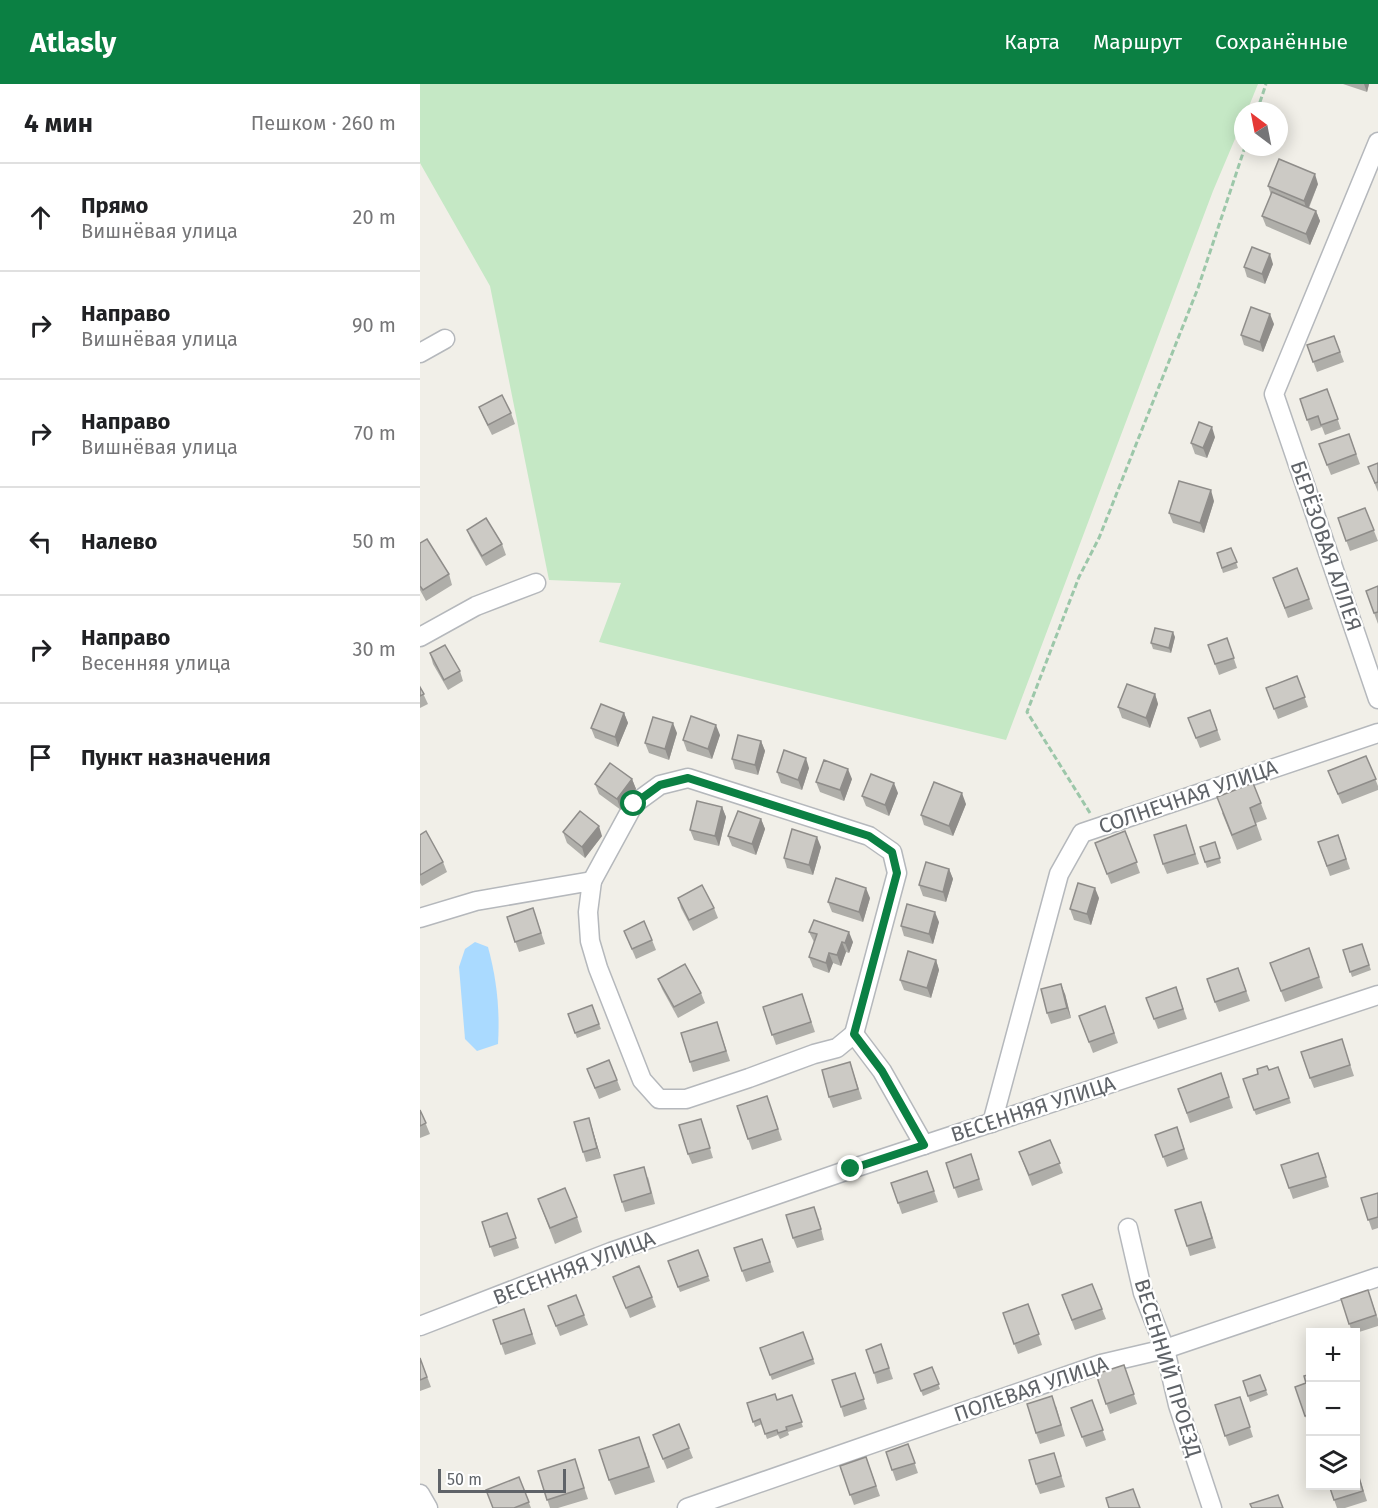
<!DOCTYPE html>
<html lang="ru">
<meta charset="utf-8">
<style>
body{margin:0;font-family:"Fira Sans",sans-serif;background:#f2f2f2;color:#202124}
.controls{position:absolute;right:18px;bottom:18px;display:grid;overflow:hidden;border-radius:0px;box-shadow:0 3px 15px #0003}
.controls button{width:54px;height:54px;display:grid;place-items:center;padding:0;border:0;border-bottom:2px solid #e0e0e0;background:#fff;color:#202124;font:30px sans-serif}
.compass{position:absolute;left:814px;top:18px;width:54px;height:54px;border-radius:50%;background:#fff;box-shadow:0 3px 15px #0003;rotate:328deg}
.scale{position:absolute;left:18px;bottom:15px;width:128px;box-sizing:border-box;padding-left:6px;border:3px solid #5f6368;border-top:0;font-size:16px;line-height:21px;white-space:nowrap;color:#5f6368;-webkit-text-stroke:4px #fff;paint-order:stroke}
.stop{position:absolute;width:18px;height:18px;margin:-14px;border:4px solid #0b8043;border-radius:50%;background:#fff}
.stop.end{background:#0b8043;border-color:#fff;box-shadow:0 2px 6px #0008}
.list{margin:0;padding:0;list-style:none}
h2{display:flex;justify-content:space-between;align-items:center;height:78px;margin:0;padding:0 24px;font-size:26px}
h2 small{font-size:20px;font-weight:400;color:#757577}
.list li{display:grid;grid-template-columns:39px 1fr auto;gap:18px;align-items:center;box-sizing:border-box;height:108px;padding:0 24px;border-top:2px solid #e0e0e0}
.list b{display:block;font-size:22px;white-space:nowrap}
.list p{margin:0;font-size:20px;white-space:nowrap;color:#757577}
.list em{font-size:20px;font-style:normal;color:#757577}
.icon{flex:none;width:33px;height:33px;fill:none;stroke:currentColor;stroke-width:2;stroke-linecap:round;stroke-linejoin:round}
.map{position:relative;flex:none;width:958px;height:1424px;overflow:hidden}
header{display:flex;align-items:center;gap:36px;box-sizing:border-box;height:84px;padding:0 30px;background:#0b8043;color:#fff}
header strong{font-size:28px}
nav{display:flex;gap:33px;margin-inline-start:auto;font-size:21px}
main{display:flex}
aside{flex:1;background:#fff}
.map>svg:first-child{display:block}
.green{fill:#c5e8c5}
.water{fill:#aadaff}
.lines{fill:none;stroke-linecap:round;stroke-linejoin:round}
.street-casing{stroke:#b5b8bc;stroke-width:21}
.path{stroke:#9cc7a9;stroke-width:3;stroke-dasharray:6 3;stroke-linecap:butt}
.street{stroke:#fff;stroke-width:18}
.wall{fill:#afaea9}
.shaded-wall{fill:#8f8d8a}
.building{fill:#cccac5;stroke:#8f8d8a;stroke-width:1.5}
.route{stroke:#0b8043;stroke-width:8}
.labels{text-anchor:middle;dominant-baseline:central;stroke-width:4.5;stroke-linejoin:round;paint-order:stroke}
.street-label{font-size:21px;fill:#5f6368;stroke:#fff}
</style>
<header>
<strong>Atlasly</strong>
<nav><a>Карта</a><a>Маршрут</a><a>Сохранённые</a></nav>
</header>
<main>
<aside>
<h2>4 мин<small>Пешком · 260 m</small></h2>
<ul class="list">
<li><svg class="icon" aria-label="ahead" viewBox="0 0 24 24"><path d="M12 20V5M6 11l6-6 6 6"/></svg><div><b>Прямо</b><p>Вишнёвая улица</p></div><em>20 m</em></li>
<li><svg class="icon" aria-label="right" viewBox="0 0 24 24"><path d="M7 20v-9h11M14 6l5 5-5 5"/></svg><div><b>Направо</b><p>Вишнёвая улица</p></div><em>90 m</em></li>
<li><svg class="icon" aria-label="right" viewBox="0 0 24 24"><path d="M7 20v-9h11M14 6l5 5-5 5"/></svg><div><b>Направо</b><p>Вишнёвая улица</p></div><em>70 m</em></li>
<li><svg class="icon" aria-label="left" viewBox="0 0 24 24"><path d="M17 20v-9H6M10 6l-5 5 5 5"/></svg><div><b>Налево</b></div><em>50 m</em></li>
<li><svg class="icon" aria-label="right" viewBox="0 0 24 24"><path d="M7 20v-9h11M14 6l5 5-5 5"/></svg><div><b>Направо</b><p>Весенняя улица</p></div><em>30 m</em></li>
<li><svg class="icon" aria-label="arrive" viewBox="0 0 24 24"><path d="M6 21V4h12l-3 4 3 4H6"/></svg><div><b>Пункт назначения</b></div></li>
</ul>
</aside>
<div class="map">
<svg width="958" height="1424" viewBox="0 0 958 1424">
<rect width="100%" height="100%" fill="#f1efe8"/>
<!-- green -->
<polygon class="green" points="0,0 838,0 827,27 823,27 823,36 793,107 586,656 179,558 201,499 129,496 70,202 0,79"/>
<!-- water -->
<path class="water" d="M 55,858 L 68,863 C 77,896 80,927 78,960 L 57,967 L 45,955 L 39,883 L 45,865 Z"/>
<g class="lines">
<!-- street casing -->
<g class="street-casing">
<g id="street">
<polyline points="958,58 854,310 958,615"/>
<polyline points="0,269 25,255"/>
<polyline points="0,553 56,522 116,499"/>
<polyline points="172,797 214,720 240,701 268,694 449,752 472,768 477,789 434,950"/>
<polyline points="0,834 56,817 172,797 168,828 170,857 178,884 222,996 239,1015 266,1015 329,994 394,970 417,964 434,950 462,987 504,1061"/>
<polyline points="572,1039 639,790 662,749 958,649"/>
<polyline points="708,1144 723,1209 745,1265 758,1321 792,1424"/>
<polyline points="0,1242 191,1168 431,1085 958,911"/>
<polyline points="0,1410 8,1424"/>
<polyline points="267,1424 681,1280 745,1265 958,1193"/>
</g>
</g>
<!-- path -->
<g class="path">
<polyline points="837,27 846,0"/>
<polyline points="670,729 607,628 659,493 679,454 778,204 825,63"/>
</g>
<!-- street -->
<use href="#street" class="street"/>
</g>
<!-- wall -->
<g class="wall">
<polygon points="923,0 949,0 947,8"/>
<polygon points="898,100 889,124 896,127 900,137 890,161 846,142 842,132 851,111 848,102"/>
<polygon points="853,180 845,200 827,193 824,183"/>
<polygon points="854,240 843,268 824,261 821,251"/>
<polygon points="914,252 924,278 897,288 887,261"/>
<polygon points="907,305 921,345 905,351 902,343 891,347 880,315"/>
<polygon points="59,323 91,329 95,340 72,351 63,333"/>
<polygon points="929,350 940,380 911,391 899,360"/>
<polygon points="795,353 787,374 775,370 771,359"/>
<polygon points="958,379 958,408 948,383"/>
<polygon points="794,417 784,449 753,439 749,429"/>
<polygon points="945,424 958,457 930,467 918,434"/>
<polygon points="47,446 82,460 86,471 66,482 51,456"/>
<polygon points="0,459 29,490 32,501 6,517 0,506"/>
<polygon points="811,464 818,484 803,489 797,469"/>
<polygon points="877,484 893,525 868,534 853,494"/>
<polygon points="958,502 958,540 946,507"/>
<polygon points="755,553 751,569 733,565 731,559"/>
<polygon points="807,554 817,584 799,591 788,561"/>
<polygon points="10,569 40,587 43,597 28,606 13,580"/>
<polygon points="877,592 888,623 858,635 846,604"/>
<polygon points="0,603 8,620 0,624"/>
<polygon points="735,610 738,620 730,644 702,634 698,623"/>
<polygon points="790,626 801,656 780,664 768,634"/>
<polygon points="204,629 208,639 198,663 175,654 171,644"/>
<polygon points="257,649 249,676 229,669 225,659"/>
<polygon points="300,651 292,675 267,667 263,656"/>
<polygon points="341,657 345,667 338,691 315,685 312,675"/>
<polygon points="946,672 958,702 958,706 922,720 908,687"/>
<polygon points="389,684 382,706 361,699 357,688"/>
<polygon points="212,695 216,705 201,726 179,710 175,700"/>
<polygon points="432,695 424,717 400,708 396,698"/>
<polygon points="833,699 847,735 836,739 842,756 817,766 802,729"/>
<polygon points="478,709 469,732 446,722 442,712"/>
<polygon points="546,720 533,752 504,741 501,731"/>
<polygon points="302,723 306,733 299,762 274,756 270,746"/>
<polygon points="341,735 345,745 336,771 312,762 308,752"/>
<polygon points="705,747 720,789 691,800 675,759"/>
<polygon points="143,748 182,752 165,774 147,759"/>
<polygon points="0,751 23,778 27,788 2,802 0,799"/>
<polygon points="769,751 779,780 747,790 743,780"/>
<polygon points="918,751 930,785 910,792 898,758"/>
<polygon points="795,758 801,779 787,784 780,763"/>
<polygon points="401,763 393,791 367,784 364,774"/>
<polygon points="529,785 533,795 526,818 503,812 499,801"/>
<polygon points="258,814 294,824 298,834 273,847 261,824"/>
<polygon points="450,814 443,838 412,828 408,818"/>
<polygon points="679,814 671,841 654,836 650,825"/>
<polygon points="113,824 125,860 99,868 87,833"/>
<polygon points="519,838 513,860 484,852 481,842"/>
<polygon points="204,847 232,856 236,866 216,875"/>
<polygon points="389,848 433,858 429,869 426,868 421,882 413,879 409,889 393,883 389,873 394,858"/>
<polygon points="942,860 951,886 932,893 923,866"/>
<polygon points="889,864 903,904 865,918 850,879"/>
<polygon points="516,876 519,886 511,914 484,906 480,896"/>
<polygon points="818,884 830,917 799,928 795,918"/>
<polygon points="238,895 281,909 285,919 258,934 242,905"/>
<polygon points="756,903 767,935 738,945 726,914"/>
<polygon points="382,910 395,948 356,961 343,923"/>
<polygon points="645,910 651,934 631,940 627,929"/>
<polygon points="172,921 181,945 157,954 148,930"/>
<polygon points="685,922 698,959 673,969 659,932"/>
<polygon points="297,938 310,977 273,988 270,978"/>
<polygon points="925,965 934,992 894,1004 890,994"/>
<polygon points="189,976 201,1006 179,1015 167,985"/>
<polygon points="430,978 442,1015 413,1024 409,1013"/>
<polygon points="858,983 871,1019 836,1031 834,1026 849,986"/>
<polygon points="801,989 813,1024 770,1039 758,1005"/>
<polygon points="347,1012 362,1056 332,1066 317,1022"/>
<polygon points="0,1026 10,1050 0,1054"/>
<polygon points="757,1043 768,1075 747,1083 735,1051"/>
<polygon points="172,1044 181,1074 166,1078 163,1068"/>
<polygon points="284,1045 293,1074 272,1080 268,1070"/>
<polygon points="630,1056 643,1089 612,1102 599,1068"/>
<polygon points="551,1070 563,1106 538,1114 526,1079"/>
<polygon points="902,1079 909,1103 873,1115 869,1104"/>
<polygon points="507,1087 518,1118 482,1130 471,1099"/>
<polygon points="228,1093 235,1120 205,1128 202,1118"/>
<polygon points="958,1109 958,1144 952,1146 941,1114"/>
<polygon points="118,1115 157,1133 162,1148 135,1160"/>
<polygon points="785,1128 796,1164 770,1172 767,1162"/>
<polygon points="87,1129 99,1164 74,1173 62,1138"/>
<polygon points="398,1133 404,1156 377,1164 373,1154"/>
<polygon points="342,1155 354,1188 326,1198 322,1187"/>
<polygon points="278,1166 290,1197 260,1208 248,1177"/>
<polygon points="193,1193 232,1213 236,1223 210,1234"/>
<polygon points="672,1200 686,1235 655,1246 642,1211"/>
<polygon points="948,1206 958,1235 958,1242 936,1249 936,1248 932,1248 921,1215"/>
<polygon points="156,1211 168,1241 140,1252 128,1222"/>
<polygon points="608,1220 622,1261 598,1270 583,1229"/>
<polygon points="104,1225 116,1260 85,1271 73,1236"/>
<polygon points="383,1248 395,1280 352,1296 340,1264"/>
<polygon points="461,1260 473,1295 457,1300 454,1289"/>
<polygon points="0,1274 11,1303 0,1307"/>
<polygon points="704,1281 717,1320 690,1330 676,1290"/>
<polygon points="512,1283 520,1305 503,1312 494,1290"/>
<polygon points="435,1289 447,1325 424,1333 421,1323"/>
<polygon points="891,1290 891,1336 887,1337 875,1303 886,1299"/>
<polygon points="840,1291 848,1311 830,1318 823,1297"/>
<polygon points="372,1311 383,1343 368,1348 369,1351 360,1355 358,1351 347,1355 342,1340 335,1343 327,1319 357,1316"/>
<polygon points="820,1313 833,1353 809,1362 795,1321"/>
<polygon points="672,1316 686,1356 666,1363 651,1324"/>
<polygon points="636,1322 645,1352 620,1360 616,1349"/>
<polygon points="233,1351 269,1364 273,1374 247,1385"/>
<polygon points="488,1360 498,1389 476,1397 466,1368"/>
<polygon points="225,1368 235,1398 195,1411 189,1396"/>
<polygon points="634,1369 645,1403 620,1410 616,1400"/>
<polygon points="446,1373 460,1412 434,1421 420,1382"/>
<polygon points="936,1383 947,1417 925,1424 917,1424 909,1401"/>
<polygon points="158,1385 168,1415 138,1424 130,1424 118,1387"/>
<polygon points="99,1393 111,1424 73,1424"/>
</g>
<!-- shaded-wall -->
<g class="shaded-wall">
<polygon points="944,0 949,0 947,8"/>
<polygon points="895,90 898,100 887,127 884,117"/>
<polygon points="896,127 900,137 890,161 886,150"/>
<polygon points="850,170 853,180 845,200 842,190"/>
<polygon points="850,230 854,240 843,268 840,258"/>
<polygon points="792,343 795,353 787,374 783,364"/>
<polygon points="791,406 794,417 784,449 780,439"/>
<polygon points="753,548 755,553 751,569 749,564"/>
<polygon points="735,610 738,620 730,644 726,634"/>
<polygon points="204,629 208,639 198,663 195,653"/>
<polygon points="253,639 257,649 249,676 245,665"/>
<polygon points="296,641 300,651 292,675 288,665"/>
<polygon points="341,657 345,667 338,691 335,681"/>
<polygon points="386,674 389,684 382,706 378,696"/>
<polygon points="428,685 432,695 424,717 420,706"/>
<polygon points="212,695 216,705 201,726 197,715"/>
<polygon points="474,699 478,709 469,732 465,721"/>
<polygon points="542,709 546,720 533,752 529,742"/>
<polygon points="302,723 306,733 299,762 295,752"/>
<polygon points="341,735 345,745 336,771 332,760"/>
<polygon points="179,742 182,752 165,774 162,763"/>
<polygon points="397,753 401,763 393,791 389,781"/>
<polygon points="529,785 533,795 526,818 523,808"/>
<polygon points="446,804 450,814 443,838 439,828"/>
<polygon points="675,804 679,814 671,841 667,830"/>
<polygon points="515,828 519,838 513,860 509,850"/>
<polygon points="429,848 433,858 429,869 425,859"/>
<polygon points="422,858 426,868 421,882 417,871"/>
<polygon points="409,869 413,879 409,889 406,879"/>
<polygon points="516,876 519,886 511,914 507,904"/>
<polygon points="641,900 645,910 651,934 647,924"/>
<polygon points="169,1034 181,1074 177,1064"/>
</g>
<!-- building -->
<g class="building">
<polygon points="859,75 895,90 884,117 848,102"/>
<polygon points="852,108 896,127 886,150 842,132"/>
<polygon points="832,163 850,170 842,190 824,183"/>
<polygon points="831,223 850,230 840,258 821,251"/>
<polygon points="914,252 920,268 893,278 887,261"/>
<polygon points="907,305 918,335 901,341 898,332 887,336 880,315"/>
<polygon points="82,311 91,329 68,341 59,323"/>
<polygon points="779,338 792,343 783,364 771,359"/>
<polygon points="929,350 936,370 907,381 899,360"/>
<polygon points="958,379 958,398 955,399 948,383"/>
<polygon points="759,397 791,406 780,439 749,429"/>
<polygon points="945,424 954,446 926,457 918,434"/>
<polygon points="66,434 82,460 62,472 47,446"/>
<polygon points="7,455 29,490 3,506 0,502 0,459"/>
<polygon points="811,464 817,478 802,484 797,469"/>
<polygon points="877,484 889,515 865,524 853,494"/>
<polygon points="958,502 958,528 954,529 946,507"/>
<polygon points="735,544 753,548 749,564 731,559"/>
<polygon points="807,554 814,574 795,580 788,561"/>
<polygon points="25,561 40,587 24,596 10,569"/>
<polygon points="877,592 885,613 854,625 846,604"/>
<polygon points="707,600 735,610 726,634 698,623"/>
<polygon points="0,603 4,610 0,612"/>
<polygon points="181,620 204,629 195,653 171,644"/>
<polygon points="790,626 797,646 776,654 768,634"/>
<polygon points="271,632 296,641 288,665 263,656"/>
<polygon points="233,633 253,639 245,665 225,659"/>
<polygon points="318,651 341,657 335,681 312,675"/>
<polygon points="364,666 386,674 378,696 357,688"/>
<polygon points="946,672 956,695 918,710 908,687"/>
<polygon points="404,676 428,685 420,706 396,698"/>
<polygon points="190,679 212,695 197,715 175,700"/>
<polygon points="451,690 474,699 465,721 442,712"/>
<polygon points="514,698 542,709 529,742 501,731"/>
<polygon points="833,699 841,719 830,724 836,741 812,751 797,713"/>
<polygon points="277,717 302,723 295,752 270,746"/>
<polygon points="160,727 179,742 162,763 143,748"/>
<polygon points="318,727 341,735 332,760 308,752"/>
<polygon points="766,741 775,770 743,780 734,751"/>
<polygon points="372,745 397,753 389,781 364,774"/>
<polygon points="6,747 23,778 0,791 0,751"/>
<polygon points="705,747 717,778 687,790 675,759"/>
<polygon points="918,751 926,775 907,782 898,758"/>
<polygon points="795,758 800,774 785,778 780,763"/>
<polygon points="506,778 529,785 523,808 499,801"/>
<polygon points="416,794 446,804 439,828 408,818"/>
<polygon points="658,799 675,804 667,830 650,825"/>
<polygon points="282,801 294,824 269,836 258,814"/>
<polygon points="487,820 515,828 509,850 481,842"/>
<polygon points="113,824 121,849 95,858 87,833"/>
<polygon points="394,836 429,848 425,859 422,858 417,871 409,869 406,879 389,873 397,850 389,848"/>
<polygon points="224,837 232,856 212,865 204,847"/>
<polygon points="942,860 949,881 930,888 923,866"/>
<polygon points="889,864 899,893 861,907 850,879"/>
<polygon points="488,867 516,876 507,904 480,896"/>
<polygon points="265,880 281,909 254,923 238,895"/>
<polygon points="818,884 826,907 795,918 787,895"/>
<polygon points="641,900 647,924 627,929 621,905"/>
<polygon points="756,903 763,925 734,935 726,914"/>
<polygon points="382,910 391,938 352,951 343,923"/>
<polygon points="172,921 179,940 155,949 148,930"/>
<polygon points="685,922 694,949 669,958 659,932"/>
<polygon points="297,938 306,967 270,978 261,949"/>
<polygon points="922,955 930,981 890,994 881,968"/>
<polygon points="189,976 197,996 175,1004 167,985"/>
<polygon points="430,978 438,1005 409,1013 402,986"/>
<polygon points="847,982 849,986 858,983 869,1014 834,1026 823,995 838,990 837,985"/>
<polygon points="801,989 809,1013 767,1029 758,1005"/>
<polygon points="347,1012 358,1045 328,1055 317,1022"/>
<polygon points="0,1026 6,1039 0,1042"/>
<polygon points="169,1034 177,1064 163,1068 154,1038"/>
<polygon points="281,1035 290,1064 268,1070 259,1041"/>
<polygon points="757,1043 764,1065 743,1073 735,1051"/>
<polygon points="630,1056 640,1079 609,1091 599,1068"/>
<polygon points="898,1069 906,1093 869,1104 861,1081"/>
<polygon points="551,1070 559,1095 534,1104 526,1079"/>
<polygon points="224,1083 231,1109 202,1118 194,1091"/>
<polygon points="507,1087 514,1107 478,1119 471,1099"/>
<polygon points="145,1104 157,1133 130,1144 118,1115"/>
<polygon points="958,1109 958,1133 948,1136 941,1114"/>
<polygon points="781,1118 792,1154 767,1162 755,1126"/>
<polygon points="394,1123 401,1145 373,1154 366,1131"/>
<polygon points="87,1129 96,1154 70,1163 62,1138"/>
<polygon points="342,1155 350,1178 322,1187 314,1164"/>
<polygon points="278,1166 288,1192 258,1203 248,1177"/>
<polygon points="219,1182 232,1213 206,1224 193,1193"/>
<polygon points="672,1200 682,1225 652,1236 642,1211"/>
<polygon points="948,1206 956,1231 929,1240 921,1215"/>
<polygon points="156,1211 164,1231 136,1242 128,1222"/>
<polygon points="608,1220 619,1250 594,1260 583,1229"/>
<polygon points="104,1225 112,1250 81,1260 73,1236"/>
<polygon points="383,1248 393,1275 350,1291 340,1264"/>
<polygon points="461,1260 469,1284 454,1289 446,1266"/>
<polygon points="0,1274 7,1293 0,1296"/>
<polygon points="704,1281 714,1310 686,1320 676,1290"/>
<polygon points="512,1283 519,1300 501,1307 494,1290"/>
<polygon points="435,1289 444,1315 421,1323 412,1296"/>
<polygon points="891,1290 891,1330 885,1332 875,1303 886,1299 884,1292"/>
<polygon points="840,1291 846,1306 828,1312 823,1297"/>
<polygon points="355,1310 357,1316 372,1311 382,1338 366,1343 367,1346 358,1349 357,1346 345,1350 340,1335 333,1338 327,1319"/>
<polygon points="632,1312 641,1341 616,1349 607,1320"/>
<polygon points="820,1313 830,1343 805,1352 795,1321"/>
<polygon points="672,1316 683,1346 662,1353 651,1324"/>
<polygon points="259,1340 269,1364 243,1375 233,1351"/>
<polygon points="219,1353 229,1383 189,1396 179,1366"/>
<polygon points="488,1360 495,1379 472,1386 466,1368"/>
<polygon points="634,1369 641,1392 616,1400 609,1376"/>
<polygon points="446,1373 456,1402 430,1411 420,1382"/>
<polygon points="155,1375 164,1404 127,1416 118,1387"/>
<polygon points="936,1383 943,1407 914,1416 909,1401 936,1401"/>
<polygon points="99,1393 109,1418 94,1424 73,1424 66,1406"/>
<polygon points="713,1405 720,1424 689,1424 686,1414"/>
<polygon points="858,1411 863,1424 832,1424 830,1420"/>
</g>
<g class="lines">
<!-- route -->
<polyline class="route" points="214,720 240,701 268,694 449,752 472,768 477,789 434,950 462,987 504,1061 431,1085"/>
</g>
<g class="labels">
<!-- street labels -->
<g class="street-label">
<text transform="translate(906 462) rotate(71)">БЕРЁЗОВАЯ АЛЛЕЯ</text>
<text transform="translate(768 713) rotate(-19)">СОЛНЕЧНАЯ УЛИЦА</text>
<text transform="translate(613 1025) rotate(-18)">ВЕСЕННЯЯ УЛИЦА</text>
<text transform="translate(154 1184) rotate(-21)">ВЕСЕННЯЯ УЛИЦА</text>
<text transform="translate(748 1284) rotate(73)">ВЕСЕННИЙ ПРОЕЗД</text>
<text transform="translate(611 1305) rotate(-19)">ПОЛЕВАЯ УЛИЦА</text>
</g>
</g>
</svg>
<div class="controls">
<button>+</button>
<button>−</button>
<button><svg class="icon" aria-label="layers" viewBox="0 0 24 24"><path d="M12 4l9 5-9 5-9-5zM3 14l9 5 9-5"/></svg></button>
</div>
<svg class="compass" viewBox="-18 -18 36 36"><path d="M0-13l5 13h-10z" fill="#e53935"/><path d="M0 13l5-13h-10z" fill="#757577"/></svg>
<div class="scale">50 m</div>
<div class="stop" style="left:214px;top:720px"></div>
<div class="stop end" style="left:431px;top:1085px"></div>
</div>
</main>
